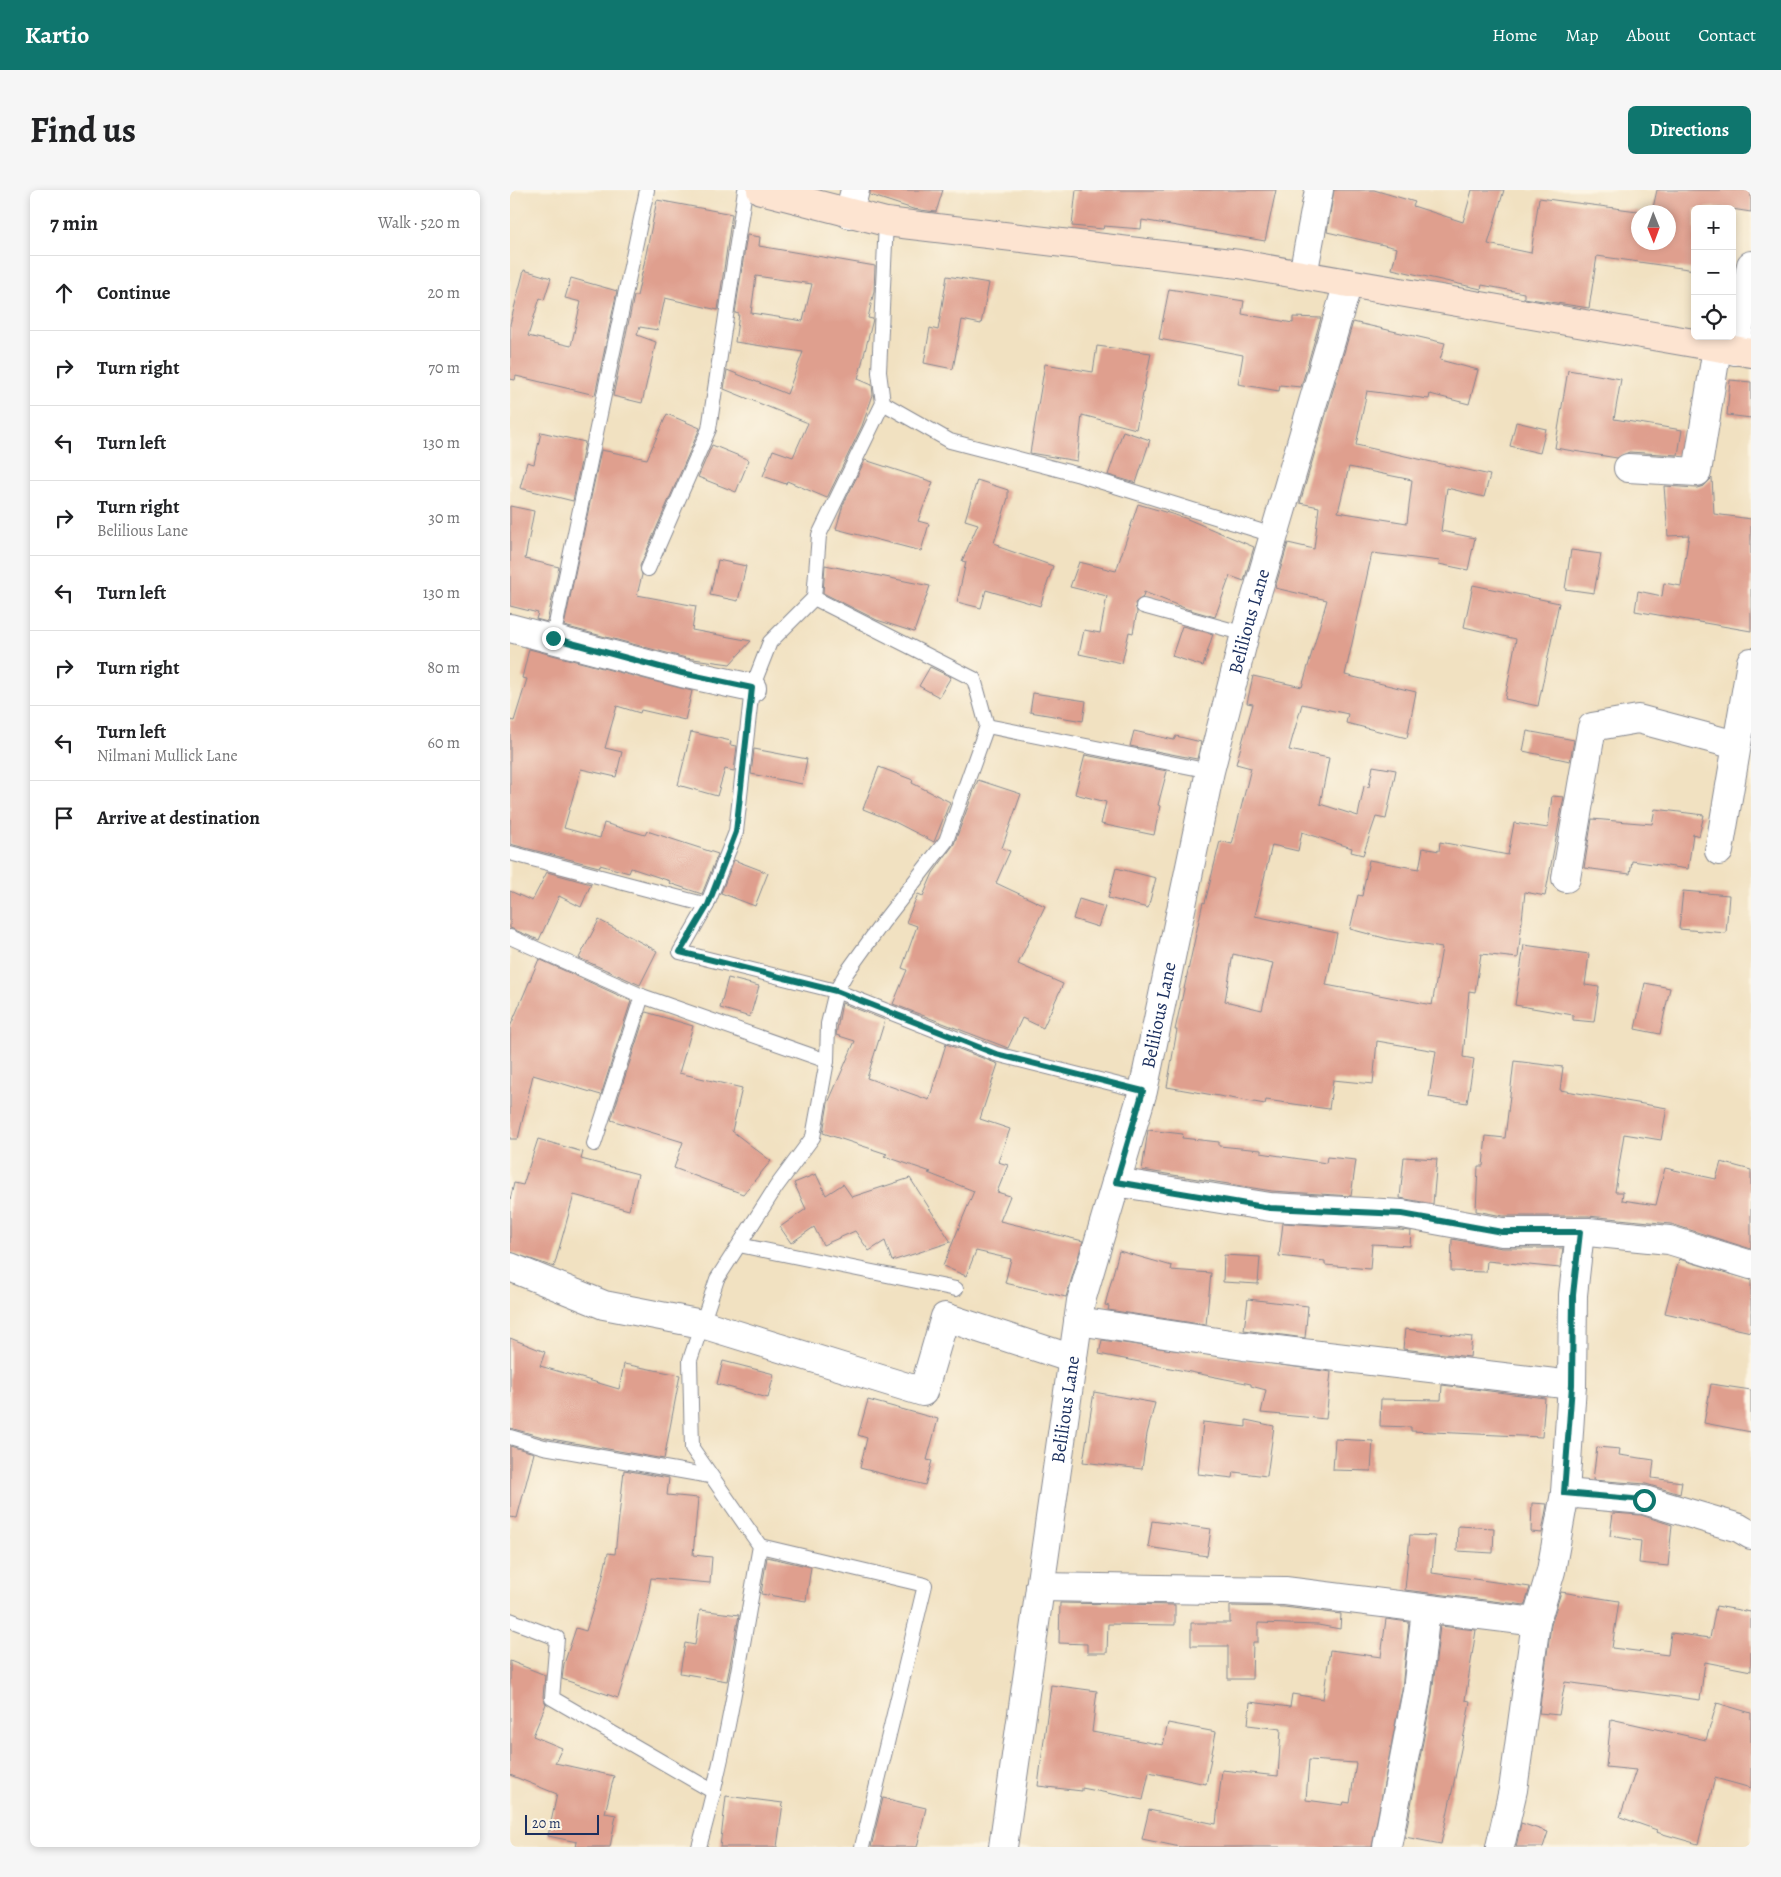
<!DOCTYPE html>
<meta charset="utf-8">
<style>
body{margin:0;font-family:Alegreya,serif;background:#f6f6f6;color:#202124}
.controls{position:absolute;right:15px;top:15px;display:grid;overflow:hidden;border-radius:8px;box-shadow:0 2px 8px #0003}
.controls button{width:45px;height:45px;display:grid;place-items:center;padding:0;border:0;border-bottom:1px solid #e0e0e0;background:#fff;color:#202124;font:25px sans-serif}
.compass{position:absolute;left:1121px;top:15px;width:45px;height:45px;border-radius:50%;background:#fff;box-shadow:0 2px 8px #0003;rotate:179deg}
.scale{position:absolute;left:15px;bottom:12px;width:74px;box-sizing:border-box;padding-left:5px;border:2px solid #1b2f5e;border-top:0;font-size:14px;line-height:18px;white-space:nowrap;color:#1b2f5e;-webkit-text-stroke:4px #fcf5e5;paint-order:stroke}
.stop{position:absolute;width:15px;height:15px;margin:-11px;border:4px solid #0f766e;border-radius:50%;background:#fff}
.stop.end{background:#0f766e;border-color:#fff;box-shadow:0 1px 5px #0008}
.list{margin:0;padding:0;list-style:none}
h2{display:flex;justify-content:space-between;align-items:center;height:65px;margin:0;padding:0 20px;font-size:21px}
h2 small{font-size:16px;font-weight:400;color:#757577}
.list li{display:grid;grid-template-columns:32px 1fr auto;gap:15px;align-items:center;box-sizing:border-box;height:75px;padding:0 20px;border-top:1px solid #e0e0e0}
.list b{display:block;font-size:19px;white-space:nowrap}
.list p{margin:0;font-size:16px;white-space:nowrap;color:#757577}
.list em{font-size:16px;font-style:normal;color:#757577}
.icon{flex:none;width:28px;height:28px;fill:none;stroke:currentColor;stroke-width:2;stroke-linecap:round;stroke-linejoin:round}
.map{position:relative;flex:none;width:1241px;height:1657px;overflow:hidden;border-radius:8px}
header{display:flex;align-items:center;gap:30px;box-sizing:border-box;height:70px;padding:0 25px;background:#0f766e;color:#fff}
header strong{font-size:24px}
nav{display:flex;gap:28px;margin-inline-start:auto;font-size:18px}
.intro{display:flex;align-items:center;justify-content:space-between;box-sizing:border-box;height:120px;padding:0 30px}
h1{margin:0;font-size:35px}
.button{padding:12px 22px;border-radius:8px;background:#0f766e;color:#fff;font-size:18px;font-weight:700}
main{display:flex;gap:30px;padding:0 30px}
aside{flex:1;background:#fff;border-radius:8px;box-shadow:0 2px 8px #0003}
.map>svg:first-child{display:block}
.building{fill:#df9f8e;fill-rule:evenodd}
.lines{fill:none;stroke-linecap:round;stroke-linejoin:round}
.service-casing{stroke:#868890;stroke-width:16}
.minor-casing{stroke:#868890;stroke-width:30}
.tertiary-casing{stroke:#868890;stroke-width:30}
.secondary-casing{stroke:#868890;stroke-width:30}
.service{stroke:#fff;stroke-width:14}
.minor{stroke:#fff;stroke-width:28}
.tertiary{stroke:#fff;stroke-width:28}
.secondary{stroke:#fde4d1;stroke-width:28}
.route{stroke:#0f766e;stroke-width:6}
.labels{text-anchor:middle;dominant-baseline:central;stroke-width:4;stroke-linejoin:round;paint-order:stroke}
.street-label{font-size:19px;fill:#1b2f5e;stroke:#fcf5e5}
</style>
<header>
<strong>Kartio</strong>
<nav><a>Home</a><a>Map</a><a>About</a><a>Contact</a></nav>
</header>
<div class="intro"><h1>Find us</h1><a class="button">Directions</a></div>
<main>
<aside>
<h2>7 min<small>Walk · 520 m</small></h2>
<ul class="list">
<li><svg class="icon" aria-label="ahead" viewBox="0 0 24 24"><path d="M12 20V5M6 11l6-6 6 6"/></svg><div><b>Continue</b></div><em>20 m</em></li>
<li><svg class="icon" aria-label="right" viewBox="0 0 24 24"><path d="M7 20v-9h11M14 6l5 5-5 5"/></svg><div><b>Turn right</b></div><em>70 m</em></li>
<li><svg class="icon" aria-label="left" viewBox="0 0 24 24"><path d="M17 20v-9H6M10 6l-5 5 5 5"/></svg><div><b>Turn left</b></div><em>130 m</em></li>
<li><svg class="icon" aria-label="right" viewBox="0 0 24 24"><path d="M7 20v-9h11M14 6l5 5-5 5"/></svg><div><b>Turn right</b><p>Belilious Lane</p></div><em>30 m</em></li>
<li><svg class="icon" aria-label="left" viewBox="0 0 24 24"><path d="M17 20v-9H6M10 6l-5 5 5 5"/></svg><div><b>Turn left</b></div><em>130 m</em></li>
<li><svg class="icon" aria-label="right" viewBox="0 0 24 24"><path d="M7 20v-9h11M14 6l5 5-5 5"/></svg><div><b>Turn right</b></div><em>80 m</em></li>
<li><svg class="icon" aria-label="left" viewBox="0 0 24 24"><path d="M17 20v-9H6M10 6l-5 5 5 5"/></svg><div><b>Turn left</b><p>Nilmani Mullick Lane</p></div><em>60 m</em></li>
<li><svg class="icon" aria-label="arrive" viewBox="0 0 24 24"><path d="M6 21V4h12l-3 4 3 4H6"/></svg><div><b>Arrive at destination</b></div></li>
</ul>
</aside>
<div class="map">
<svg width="1241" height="1657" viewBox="0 0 1241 1657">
<rect width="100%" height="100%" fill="#fcf5e5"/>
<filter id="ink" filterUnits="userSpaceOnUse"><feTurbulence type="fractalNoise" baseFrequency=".02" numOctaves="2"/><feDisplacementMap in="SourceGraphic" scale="10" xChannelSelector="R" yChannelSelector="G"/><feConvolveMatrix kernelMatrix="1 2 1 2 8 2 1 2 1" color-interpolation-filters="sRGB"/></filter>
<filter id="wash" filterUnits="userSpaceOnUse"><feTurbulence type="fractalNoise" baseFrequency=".0096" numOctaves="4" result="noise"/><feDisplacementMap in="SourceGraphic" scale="20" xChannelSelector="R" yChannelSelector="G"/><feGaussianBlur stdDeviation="1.12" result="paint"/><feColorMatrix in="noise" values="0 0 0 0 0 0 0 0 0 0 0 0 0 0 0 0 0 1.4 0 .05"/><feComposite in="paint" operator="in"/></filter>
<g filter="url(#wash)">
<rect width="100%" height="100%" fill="#f1e1c1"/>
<g id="blocks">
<!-- building -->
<g class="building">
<polygon points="360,0 433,0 426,22 403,19 360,5"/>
<polygon points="566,0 766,0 755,51 632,30 631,39 594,36 593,39 562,36"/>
<polygon points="824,0 864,0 905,12 903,16 953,32 962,0 994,0 978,54 1021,63 1029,8 1135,22 1128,22 1128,52 1158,52 1158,22 1142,22 1147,0 1241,0 1241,22 1209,17 1185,19 1185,80 1087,66 1079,118 1014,108 1014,103 972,95 971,99 882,79 887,58 817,42"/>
<polygon points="147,10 222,24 208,120 155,108 148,140 130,137 127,145 146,152 132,213 103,206 124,106 127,106 133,79"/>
<path d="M 237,45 L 250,47 L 249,56 L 365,76 L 364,101 L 358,128 L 363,129 L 348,189 L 362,195 L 363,205 L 352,236 L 317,308 L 277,291 L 276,294 L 253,286 L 263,260 L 283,267 L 298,233 L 214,199 L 217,180 L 277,204 L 293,162 L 225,152 L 229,124 L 225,123 ZM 246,86 L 302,94 L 293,131 L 241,123 Z"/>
<polygon points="14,80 41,88 34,110 30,108 18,146 61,156 71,112 55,108 61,88 107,101 85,205 6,186 5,190 0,189 0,134"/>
<polygon points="437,86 479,93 471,134 452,130 443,179 414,173 420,138 428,140"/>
<polygon points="659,99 734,111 732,124 783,133 783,127 811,128 791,197 770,195 769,201 728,194 733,165 649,149"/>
<path d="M 843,132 L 935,153 L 930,170 L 968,180 L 959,214 L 920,204 L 919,209 L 857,201 L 846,255 L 980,285 L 974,307 L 937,298 L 931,341 L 965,348 L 958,380 L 929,374 L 930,371 L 862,363 L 835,485 L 906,502 L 897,548 L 836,533 L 838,524 L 792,514 L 779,560 L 819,568 L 810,614 L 848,626 L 854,596 L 859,597 L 863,576 L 886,580 L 876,629 L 866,627 L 853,665 L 841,662 L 842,658 L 792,642 L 788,661 L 762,655 L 745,726 L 827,743 L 816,795 L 922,815 L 932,758 L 878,749 L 840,739 L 848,705 L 852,706 L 859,670 L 909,679 L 913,658 L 929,661 L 930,652 L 998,665 L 1004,633 L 1038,638 L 1042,606 L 1054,607 L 1035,706 L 1015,702 L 1008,768 L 971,764 L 965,802 L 959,801 L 953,867 L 964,869 L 957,913 L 919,907 L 926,861 L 867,851 L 863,894 L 823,890 L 819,919 L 756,910 L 755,914 L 657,897 L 667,840 L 665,840 L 693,712 L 695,713 L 710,651 L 722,654 L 741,578 L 726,574 L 743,514 L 737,513 L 743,486 L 792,497 L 817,410 L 765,398 L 778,353 L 804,359 L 809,317 L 790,313 ZM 839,277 L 902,290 L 897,333 L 828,322 ZM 723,764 L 763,773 L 752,820 L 715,811 Z"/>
<polygon points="587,156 641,163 626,239 572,225 567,271 520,263 535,174 583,182"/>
<polygon points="1058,180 1111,189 1104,229 1172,240 1168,265 1119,262 1107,268 1045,258"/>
<polygon points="1220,190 1241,192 1241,228 1217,225"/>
<polygon points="157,224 190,238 130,376 132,385 127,405 186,416 182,440 241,451 220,474 176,468 54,436 91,260 137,269"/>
<polygon points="1006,232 1036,239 1030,263 1000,256"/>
<polygon points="613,241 640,250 626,293 598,285"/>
<polygon points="31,242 75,252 63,311 10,298 17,272 24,274"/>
<polygon points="202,255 239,270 226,302 188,287"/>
<polygon points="355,270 423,292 408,331 419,334 411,361 326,339 333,315"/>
<polygon points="1202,288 1204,324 1241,329 1241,441 1125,421 1128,401 1152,406 1154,393 1171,396 1179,345 1158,346 1154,296 1187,298 1194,296"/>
<polygon points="467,290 498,300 498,308 484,353 490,355 489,357 543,376 530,416 476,400 471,418 447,412 456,372 452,371 468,334 455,330"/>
<polygon points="628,314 675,328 744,357 734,391 720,386 705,427 677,419 634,402 633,407 625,413 627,422 623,443 619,442 612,473 569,464 574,440 590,443 597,406 560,397 569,372 606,381"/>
<polygon points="0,316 24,321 15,369 49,377 37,432 26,429 28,423 0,416"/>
<polygon points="1061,360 1091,364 1084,403 1055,399"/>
<polygon points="208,370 236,376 228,411 200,405"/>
<polygon points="315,375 420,396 404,442 367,430 313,403"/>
<polygon points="963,395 1049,413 1028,516 995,509 1006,449 954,437"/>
<polygon points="672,436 703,444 693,476 662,466"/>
<polygon points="19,459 182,501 175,530 131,520 130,523 107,516 95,558 112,562 106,587 71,579 54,638 90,648 94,633 135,645 137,641 208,664 192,704 159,693 160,691 121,678 119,683 90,675 89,677 0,654 0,530 4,531 17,489 12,488"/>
<polygon points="420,477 441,487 429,507 409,496"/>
<polygon points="523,503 576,511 573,531 520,522"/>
<polygon points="624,541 664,550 666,546 691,552 687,569 620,556"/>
<polygon points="1017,541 1064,550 1060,571 1013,561"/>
<polygon points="181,542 221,551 220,555 227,556 224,581 215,579 207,606 168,595"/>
<polygon points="244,559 297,569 292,594 241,584"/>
<polygon points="575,565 657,581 648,615 650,616 644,645 591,634 596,612 565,604"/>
<polygon points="369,577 403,590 402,593 440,612 424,652 383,631 353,619"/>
<polygon points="468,590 511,604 492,658 500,661 486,693 535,716 508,774 553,794 533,838 512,828 498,858 383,814 397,780 392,778 407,736 396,732 408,704 413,706 423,683 444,654"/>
<polygon points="1145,619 1194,625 1189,646 1183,644 1178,679 1122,671 1120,684 1074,678 1082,629 1142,634"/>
<polygon points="224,670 258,683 245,716 211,703"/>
<polygon points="606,678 646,688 638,718 598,708"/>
<polygon points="37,682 81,694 71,717 49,706 29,750 0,738 0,701 22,711"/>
<polygon points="1173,701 1219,705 1216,743 1169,739"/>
<polygon points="569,709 595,717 588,737 563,729"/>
<polygon points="89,730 147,761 130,795 69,768"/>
<polygon points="1014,755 1079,764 1075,795 1089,797 1084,832 1063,830 1063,825 1005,815"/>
<polygon points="29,769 121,811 91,905 23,885 8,949 0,949 0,837"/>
<polygon points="218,788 249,796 240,827 210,818"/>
<polygon points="1135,793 1160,798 1150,844 1125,839"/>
<polygon points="332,813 375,830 357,888 419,910 436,854 488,874 470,929 500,939 488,972 498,975 487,1002 500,1006 490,1031 573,1051 556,1107 495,1093 501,1069 466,1061 456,1086 433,1076 464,1001 418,983 421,982 374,966 377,964 313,943 318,913 345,851 326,845"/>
<polygon points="136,822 183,836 169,883 232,898 222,941 261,971 233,1004 164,978 173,952 101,930"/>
<polygon points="1004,871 1053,877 1050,900 1157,918 1151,950 1114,944 1105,1002 1113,1002 1112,1010 1146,1015 1155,978 1206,989 1211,972 1241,980 1241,1059 1161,1034 1078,1026 993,1026 966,1021 968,976 973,976 976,946 995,948"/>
<polygon points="638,940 673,944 672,948 709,952 709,956 751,960 751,963 816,973 817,967 846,970 841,1006 762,1001 632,980"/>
<polygon points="28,949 73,962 71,969 128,984 119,1020 64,1005 44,1077 0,1062 0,1010 4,993 13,995"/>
<polygon points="894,967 927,969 923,1014 890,1008"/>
<polygon points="306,984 316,1005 333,994 342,1007 400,988 441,1052 382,1071 375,1051 359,1061 345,1041 313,1055 304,1037 281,1053 270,1037 296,1019 284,993"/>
<polygon points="773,1033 890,1040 901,1041 900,1056 862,1054 860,1079 815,1075 815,1071 769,1066"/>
<polygon points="942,1049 992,1058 1053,1058 1050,1078 977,1071 976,1082 941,1081"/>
<polygon points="609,1061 662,1076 661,1080 701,1083 696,1135 598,1120 599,1116 595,1115"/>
<polygon points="714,1065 750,1067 748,1094 713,1092"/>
<polygon points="1169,1069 1241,1090 1241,1142 1155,1123"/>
<polygon points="738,1109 798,1116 795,1148 734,1140"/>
<polygon points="895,1139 962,1147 960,1167 893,1159"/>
<polygon points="0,1148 35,1162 30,1176 109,1199 114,1174 170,1185 154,1269 36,1248 0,1238"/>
<polygon points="592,1150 821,1182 816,1229 751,1223 756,1200 741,1196 741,1194 589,1164"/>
<polygon points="213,1171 264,1184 258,1208 207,1194"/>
<polygon points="1201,1194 1241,1200 1241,1242 1194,1233"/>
<polygon points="932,1195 1035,1208 1032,1247 901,1241 901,1237 870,1236 871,1209 931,1210"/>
<polygon points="584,1202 645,1213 637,1244 632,1279 573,1272"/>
<polygon points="358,1210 428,1229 417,1270 422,1271 415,1295 350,1278 357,1248 348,1245"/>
<polygon points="736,1230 764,1236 757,1286 724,1282 723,1288 688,1284 693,1232 736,1237"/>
<polygon points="825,1249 863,1251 861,1281 823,1280"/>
<polygon points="0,1256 24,1263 7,1328 0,1327"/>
<polygon points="1087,1257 1110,1259 1109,1265 1144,1270 1142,1288 1172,1292 1170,1304 1136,1294 1083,1290"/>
<polygon points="114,1280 159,1288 157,1305 188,1308 183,1365 202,1367 200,1393 141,1388 135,1422 108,1508 52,1489 54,1474 66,1438 76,1441 92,1390 98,1363 105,1364"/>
<polygon points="1022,1313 1037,1314 1032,1343 1021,1342"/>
<polygon points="1103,1323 1131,1325 1162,1335 1158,1376 1129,1373 1131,1351 1100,1346"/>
<polygon points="642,1331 701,1339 697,1366 638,1357"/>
<polygon points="948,1336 984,1338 983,1363 947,1361"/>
<polygon points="900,1345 925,1346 922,1383 1020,1397 1015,1415 895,1400"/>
<polygon points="257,1367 301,1377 296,1411 251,1404"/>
<polygon points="1051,1402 1109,1411 1102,1458 1158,1465 1161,1443 1200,1448 1206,1416 1241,1422 1241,1481 1195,1472 1190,1510 1055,1492 1049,1525 1029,1523 1041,1435"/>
<polygon points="550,1413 665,1415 665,1435 598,1434 597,1463 577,1463 577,1454 549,1453"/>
<polygon points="720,1416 774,1417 831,1424 830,1439 808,1435 748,1433 748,1452 743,1452 742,1489 718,1489 718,1456 681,1456 681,1433 720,1433"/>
<polygon points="190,1420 229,1425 217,1491 170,1483 175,1453 185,1455"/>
<path d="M 876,1429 L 899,1432 L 892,1499 L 862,1657 L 670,1657 L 632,1649 L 639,1620 L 706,1634 L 712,1580 L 768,1586 L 771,1539 L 738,1535 L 740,1512 L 780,1517 L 782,1504 L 813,1509 L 820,1460 L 871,1467 ZM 799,1570 L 846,1573 L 840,1613 L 834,1612 L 833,1615 L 796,1610 Z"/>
<polygon points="930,1436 966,1440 955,1510 960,1511 956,1535 931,1654 895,1647 922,1504"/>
<polygon points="0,1471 35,1485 33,1507 36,1514 23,1546 52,1558 45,1573 104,1586 95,1623 106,1625 100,1657 66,1657 67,1652 38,1646 47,1604 0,1585"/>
<polygon points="541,1495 587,1501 582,1542 653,1555 658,1533 706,1542 696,1594 639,1582 633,1610 572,1598 572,1601 528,1596"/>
<polygon points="1207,1513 1241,1523 1241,1598 1205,1588 1188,1654 1146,1642 1147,1640 1110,1627 1126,1580 1096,1577 1101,1529 1196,1550"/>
<polygon points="216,1606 273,1613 267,1657 210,1657"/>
<polygon points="373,1608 416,1618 407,1657 361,1657"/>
<polygon points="1011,1633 1038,1642 1033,1657 1006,1657"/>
</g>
</g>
</g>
<g filter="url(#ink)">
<use href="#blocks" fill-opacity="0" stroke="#868890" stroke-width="1"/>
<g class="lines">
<!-- service casing -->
<g class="service-casing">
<g id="service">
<polyline points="373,213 440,251 570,285 763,345"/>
<polyline points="138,379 199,239 235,0"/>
<polyline points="304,408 309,345 373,213 369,182 376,32"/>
<polyline points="633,416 735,444"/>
<polyline points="43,448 137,0"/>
<polyline points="477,536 700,581"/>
<polyline points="0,663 197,715"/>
<polyline points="0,747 132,806 317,871"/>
<polyline points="84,954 132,806"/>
<polyline points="229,1055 446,1099"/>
<polyline points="0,1247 34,1257 200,1286"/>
<polyline points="250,1356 415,1395 352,1657"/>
<polyline points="0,1430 47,1448 42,1508 204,1602"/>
<path d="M 189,1657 C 217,1559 232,1457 250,1356 L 182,1258 L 180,1170 L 207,1089 L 266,997 L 303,947 L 317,871 L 318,834 L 326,801 L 337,782 L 373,732 L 436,651 L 477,536 L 464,489 L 304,408 L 260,452 L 242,498 L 226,642 L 197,715 L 170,762 L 326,801 L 486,864 L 633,901"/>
</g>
</g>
<!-- minor casing -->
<g class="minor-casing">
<g id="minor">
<polyline points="339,24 345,0"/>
<polyline points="793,85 809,0"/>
<polyline points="1225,161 1241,75"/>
<polyline points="1118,278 1187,282 1207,158"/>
<polyline points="0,438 172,483 242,498"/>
<polyline points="1209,661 1241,472"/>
<polyline points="1056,688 1082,537 1128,529 1226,555"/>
<polyline points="606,992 760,1017 892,1024 992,1042 1078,1042 1159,1050 1241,1075"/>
<polyline points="568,1131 734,1156 1062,1195"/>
<polyline points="1055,1303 1134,1310 1229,1338 1241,1345"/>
<polyline points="530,1397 775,1401 1026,1432"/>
<polyline points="877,1657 907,1501 916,1419"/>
<polyline points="990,1657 1003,1600 1026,1432 1041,1381 1055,1303 1062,1195 1063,1105 1070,1042"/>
</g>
</g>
<!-- tertiary casing -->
<g class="tertiary-casing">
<g id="tertiary">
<polyline points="0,1077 94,1115 192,1134 413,1202 435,1127 563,1169"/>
<path id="s1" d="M 493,1657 L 571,1111 L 633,901 L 700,581 L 735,444 L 838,93"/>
</g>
</g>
<!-- secondary casing -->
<g class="secondary-casing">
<polyline id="secondary" points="251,0 376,32 729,74 1241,163"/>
</g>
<!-- service -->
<use href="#service" class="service"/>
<!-- minor -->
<use href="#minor" class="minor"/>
<!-- tertiary -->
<use href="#tertiary" class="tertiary"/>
<!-- secondary -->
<use href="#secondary" class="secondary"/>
</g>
</g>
<g class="lines" filter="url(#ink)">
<!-- route -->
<polyline class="route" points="43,448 172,483 242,498 226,642 198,715 170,762 326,801 486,864 633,901 606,992 760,1018 892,1024 992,1042 1070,1042 1063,1105 1062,1195 1054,1303 1134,1310"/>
</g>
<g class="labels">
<!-- street labels -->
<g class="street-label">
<text stroke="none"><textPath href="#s1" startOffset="1252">Belilious Lane</textPath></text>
<text stroke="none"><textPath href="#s1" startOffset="848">Belilious Lane</textPath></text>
<text stroke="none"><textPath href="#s1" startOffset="442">Belilious Lane</textPath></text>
</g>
</g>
</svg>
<div class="controls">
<button>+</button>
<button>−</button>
<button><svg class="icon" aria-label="locate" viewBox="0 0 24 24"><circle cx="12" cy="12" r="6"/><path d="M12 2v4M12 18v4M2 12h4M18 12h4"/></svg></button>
</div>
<svg class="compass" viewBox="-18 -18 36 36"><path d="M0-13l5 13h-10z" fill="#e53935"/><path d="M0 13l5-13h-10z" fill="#757577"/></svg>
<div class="scale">20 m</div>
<div class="stop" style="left:1134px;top:1310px"></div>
<div class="stop end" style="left:43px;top:448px"></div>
</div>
</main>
